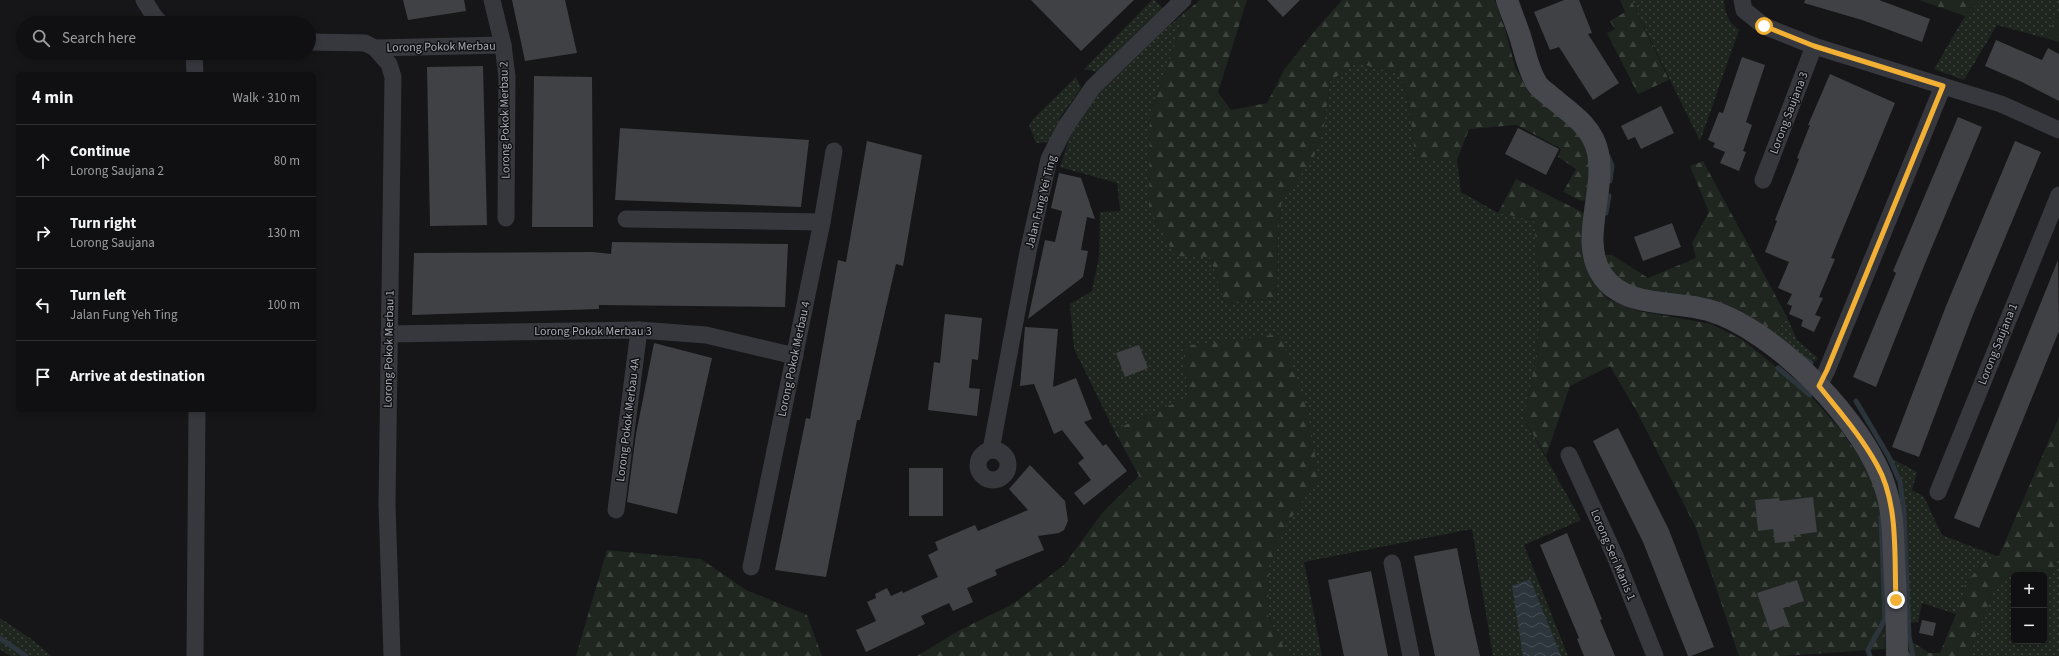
<!DOCTYPE html>
<meta charset="utf-8">
<style>
body{margin:0;font-family:"Source Sans 3",sans-serif;background:#19191b;color:#f1f3f6}
.controls{position:absolute;right:12px;bottom:12px;display:grid;overflow:hidden;border-radius:6px;box-shadow:0 2px 6px #0003}
.controls button{width:36px;height:36px;display:grid;place-items:center;padding:0;border:0;border-bottom:1px solid #303032;background:#101012;color:#f1f3f6;font:20px sans-serif}
.stop{position:absolute;width:12px;height:12px;margin:-9px;border:3px solid #f2b134;border-radius:50%;background:#fff}
.stop.end{background:#f2b134;border-color:#fff;box-shadow:0 1px 4px #0008}
.list{margin:0;padding:0;list-style:none}
h2{display:flex;justify-content:space-between;align-items:center;height:52px;margin:0;padding:0 16px;font-size:17px}
h2 small{font-size:13px;font-weight:400;color:#9c9d9f}
.list li{display:grid;grid-template-columns:26px 1fr auto;gap:12px;align-items:center;box-sizing:border-box;height:72px;padding:0 16px;border-top:1px solid #303032}
.list b{display:block;font-size:15px;white-space:nowrap}
.list p{margin:0;font-size:13px;white-space:nowrap;color:#9c9d9f}
.list em{font-size:13px;font-style:normal;color:#9c9d9f}
.icon{flex:none;width:22px;height:22px;fill:none;stroke:currentColor;stroke-width:2;stroke-linecap:round;stroke-linejoin:round}
.map{position:relative;flex:none;width:2059px;height:656px;overflow:hidden}
.search{position:absolute;background:#101012;box-shadow:0 2px 6px #0003;left:16px;top:16px;width:300px;height:44px;display:flex;align-items:center;gap:10px;box-sizing:border-box;padding:0 14px;border-radius:22px;color:#9c9d9f;font-size:15px}
.panel{position:absolute;background:#101012;box-shadow:0 2px 6px #0003;left:16px;top:72px;width:300px;height:340px;border-radius:6px}
.map>svg:first-child{display:block}
.grass{fill:url(#grass-dots)}
.forest{fill:url(#forest-firs)}
.water{fill:url(#water-waves)}
.lines{fill:none;stroke-linecap:round;stroke-linejoin:round}
.stream{stroke:#2c353c;stroke-width:5}
.building{fill:#404145}
.street{stroke:#37383d;stroke-width:17}
.secondary{stroke:#45474d;stroke-width:22}
.route{stroke:#f2b134;stroke-width:5}
.labels{text-anchor:middle;dominant-baseline:central;stroke-width:3;stroke-linejoin:round;paint-order:stroke}
.street-label{font-size:12px;fill:#a8adb8;stroke:#111113}
</style>
<div class="map">
<svg width="2059" height="656" viewBox="0 0 2059 656">
<defs>
<pattern id="grass-dots" width="8" height="8" patternUnits="userSpaceOnUse"><rect width="8" height="8" fill="#1e261f"/><path d="M2 2h.1M6 6h.1" fill="none" stroke="#3c433d" stroke-width="1.8" stroke-linecap="round"/></pattern>
<pattern id="forest-firs" width="22" height="20" patternUnits="userSpaceOnUse"><rect width="22" height="20" fill="#1e261f"/><path d="M5 1l3.5 6h-7zM16 11l3.5 6h-7z" fill="#3c433d"/></pattern>
<pattern id="water-waves" width="16" height="10" patternUnits="userSpaceOnUse"><rect width="16" height="10" fill="#2c353c"/><path d="M0 5q4-4 8 0t8 0" fill="none" stroke="#485056"/></pattern>
</defs>
<rect width="100%" height="100%" fill="#161618"/>
<!-- grass -->
<g class="grass">
<polygon points="1152,0 1155,0 1163,9 1098,72 1084,69"/>
<path d="M 1631,0 L 1724,0 C 1725,13 1728,22 1739,30 L 1700,141 Z"/>
<polygon points="1980,0 2059,0 2059,14 2045,38 1997,25 1964,80 1934,69 1965,16"/>
<path d="M 1183,14 L 1174,48 L 1150,113 L 1149,208 L 1210,257 L 1225,303 L 1277,298 L 1278,237 L 1282,198 L 1313,159 L 1324,126 L 1330,81 L 1357,63 L 1399,74 L 1408,101 L 1416,160 L 1457,160 L 1461,192 L 1498,213 L 1534,220 L 1541,299 L 1537,351 L 1524,419 L 1581,520 L 1524,545 L 1568,656 L 1493,656 L 1472,529 L 1304,562 L 1322,656 L 1288,656 L 1268,616 L 1269,566 L 1286,524 L 1319,478 L 1281,335 L 1183,346 L 1188,397 L 1114,430 L 1074,349 L 1070,304 L 1092,291 L 1099,257 L 1100,212 L 1120,211 L 1117,183 L 1060,167 C 1065,153 1069,137 1075,124 C 1099,78 1146,47 1183,14 Z"/>
<polygon points="1076,77 1081,88 1061,116 1049,142 1036,143 1029,125 1035,117"/>
<polygon points="1787,317 1797,340 1818,358 1817,360 1808,364 1771,339"/>
<polygon points="1889,457 1917,472 1912,490 1924,497 1942,535 1999,557 1982,564 1965,584 1963,597 1956,614 1922,603 1918,622 1909,623 1904,512 1900,482"/>
<polygon points="2059,557 2059,656 1968,656 1996,585 2015,572 2037,575 2014,575 2014,641 2044,641 2044,576 2048,577"/>
<polygon points="0,618 30,638 51,656 10,656 0,649"/>
</g>
<!-- forest -->
<g class="forest">
<polygon points="1200,0 1247,0 1218,92 1231,110 1267,103 1284,70 1313,33 1342,0 1495,0 1505,29 1515,67 1529,93 1572,126 1585,142 1591,155 1586,199 1582,201 1563,192 1576,169 1558,157 1561,149 1517,125 1469,129 1457,160 1416,160 1408,101 1399,74 1357,63 1330,81 1324,126 1313,160 1282,198 1278,237 1277,298 1225,303 1210,257 1175,256 1149,208 1150,113 1174,48 1183,14"/>
<polygon points="1620,0 1631,0 1669,80 1638,94 1607,33 1615,29 1610,21 1625,12"/>
<polygon points="1919,0 1980,0 1965,16"/>
<polygon points="2059,14 2059,42 2045,38"/>
<polygon points="1703,161 1787,317 1771,339 1623,290 1599,255 1612,255 1648,278 1696,258 1692,243 1709,212 1690,166"/>
<polygon points="1516,179 1582,212 1585,217 1593,279 1608,299 1638,311 1711,324 1743,340 1810,395 1841,430 1868,470 1877,493 1881,517 1885,649 1782,656 1739,656 1696,528 1636,410 1610,366 1570,386 1546,456 1524,419 1537,351 1541,299 1534,220 1498,213"/>
<polygon points="1281,334 1308,413 1319,478 1287,524 1269,566 1268,616 1288,656 917,656 960,630 1013,604 1064,565 1103,512 1139,476 1114,430 1188,397 1183,346"/>
<polygon points="2059,417 2059,557 2048,577 2015,572 1996,585 1968,656 1907,656 1906,643 1914,643 1929,653 1940,653 1963,597 1965,584 1982,564 1999,556"/>
<polygon points="607,550 701,559 746,590 807,615 822,656 576,656"/>
</g>
<!-- water -->
<polygon class="water" points="1530,579 1561,656 1523,656 1512,586"/>
<g class="lines">
<!-- stream -->
<g class="stream">
<polyline points="1608,156 1612,166 1610,181"/>
<polyline points="1606,213 1609,196"/>
<polyline points="1803,358 1811,363"/>
<polyline points="1778,368 1810,395"/>
<polyline points="1856,401 1889,457 1900,482 1904,512 1909,636 1913,656"/>
<polyline points="0,638 26,656"/>
<polyline points="1870,656 1868,650 1885,619 1881,517"/>
</g>
</g>
<!-- building -->
<g class="building">
<polygon points="403,0 464,0 466,11 408,20"/>
<polygon points="512,0 565,0 577,53 525,61"/>
<polygon points="1031,0 1134,0 1081,51"/>
<polygon points="1267,0 1300,0 1283,17"/>
<polygon points="1564,0 1579,0 1592,33 1588,34 1619,83 1593,100 1559,47 1550,50 1534,12"/>
<polygon points="1805,0 1879,0 1930,19 1922,42 1862,20 1804,3"/>
<polygon points="1996,40 2042,60 2048,48 2059,54 2059,101 2022,82 1985,66"/>
<polygon points="1742,57 1765,65 1746,122 1752,125 1743,151 1746,152 1739,171 1720,163 1725,152 1713,147 1715,143 1708,140 1719,112 1723,113"/>
<polygon points="483,66 487,225 430,226 427,67"/>
<polygon points="1830,74 1895,103 1831,258 1835,259 1819,297 1823,298 1815,315 1821,317 1814,332 1801,326 1803,320 1789,314 1792,306 1787,304 1792,294 1778,288 1789,262 1765,252 1777,221 1775,220 1799,159 1797,158 1810,125 1808,125"/>
<polygon points="534,76 592,77 593,227 532,227"/>
<polygon points="1661,106 1674,133 1641,149 1635,137 1628,140 1621,126"/>
<polygon points="1958,117 1982,127 1924,266 1876,387 1853,377 1896,273 1893,271"/>
<polygon points="620,128 809,140 801,207 615,200"/>
<polygon points="1518,128 1559,149 1546,175 1505,154"/>
<polygon points="867,141 922,155 903,266 896,264 860,420 857,420 826,577 775,570 806,418 810,419 838,260 846,262"/>
<polygon points="2015,141 2041,152 1972,317 1919,457 1892,447 1946,306"/>
<polygon points="1059,173 1081,178 1095,219 1087,217 1081,250 1088,251 1083,277 1028,319 1045,240 1055,242 1062,211 1051,208"/>
<polygon points="1672,223 1681,247 1643,261 1634,237"/>
<polygon points="612,242 788,244 785,307 599,305 599,309 412,315 414,253 593,252 611,254"/>
<polygon points="2058,260 2059,331 1979,528 1954,518"/>
<polygon points="945,314 982,318 978,360 972,359 969,388 980,389 977,416 928,410 934,362 940,363"/>
<polygon points="1025,327 1058,329 1053,387 1076,378 1092,419 1084,422 1103,446 1106,444 1127,471 1084,505 1074,493 1091,480 1078,463 1084,458 1062,430 1054,434 1034,384 1020,386"/>
<polygon points="654,343 712,358 677,514 627,502 636,434"/>
<polygon points="1139,345 1148,368 1125,377 1116,353"/>
<polygon points="1618,428 1669,530 1714,647 1691,656 1688,656 1643,542 1593,441"/>
<polygon points="1030,465 1065,501 1068,521 1064,530 1059,533 1038,536 1044,550 995,570 997,575 967,588 973,602 953,611 949,603 921,616 925,624 866,652 856,630 876,621 867,602 876,598 875,594 887,588 891,596 902,591 903,593 938,577 928,555 938,550 935,542 975,525 978,531 1028,510 1009,489"/>
<rect x="909" y="468" width="34" height="48"/>
<polygon points="1813,497 1817,532 1794,535 1795,541 1775,543 1773,529 1758,531 1755,500 1779,498 1780,501"/>
<polygon points="1567,533 1602,619 1600,620 1615,656 1584,656 1577,639 1579,638 1540,545"/>
<polygon points="1457,548 1470,612 1480,656 1435,656 1423,600 1414,556"/>
<polygon points="1371,571 1388,656 1344,656 1328,580"/>
<polygon points="1797,580 1804,601 1783,608 1789,624 1770,631 1757,593"/>
<polygon points="1922,620 1936,623 1933,636 1919,633"/>
</g>
<g class="lines">
<!-- street -->
<g class="street">
<polyline points="144,0 154,16 160,23"/>
<polyline points="492,0 503,45 507,77 506,218"/>
<polyline points="1742,0 1744,10 1764,26 1814,46 2001,104 2059,130"/>
<polyline points="309,42 365,43 375,48 503,45"/>
<polyline points="375,48 389,64 393,77 387,504 392,656"/>
<polyline points="194,53 195,74"/>
<polyline points="1763,180 1814,46"/>
<polyline points="626,219 822,222"/>
<polyline points="389,334 639,330 706,335 795,356"/>
<polyline points="1819,386 1827,370 1943,86"/>
<polyline points="991,450 1028,252 1049,159 1066,126 1093,87 1183,0"/>
<circle cx="993" cy="465" r="15"/>
<polyline points="1569,455 1615,556 1655,656"/>
<polyline points="1938,492 2059,195"/>
<polyline points="616,510 639,330"/>
<polyline points="1392,563 1411,656"/>
<polyline points="751,567 822,222 834,151"/>
<polyline points="195,656 197,410"/>
</g>
<!-- secondary -->
<path class="secondary" d="M 1507,0 C 1511,12 1516,24 1520,36 C 1525,52 1528,70 1537,84 C 1540,89 1546,92 1550,96 C 1569,112 1593,126 1598,153 C 1606,190 1579,241 1602,275 C 1625,309 1674,300 1708,310 C 1775,329 1867,424 1886,490 C 1893,512 1893,535 1894,558 C 1896,591 1897,623 1897,656"/>
</g>
<g class="lines">
<!-- route -->
<path class="route" d="M 1764,26 L 1814,46 L 1943,86 L 1827,370 L 1819,386 C 1839,411 1861,436 1877,465 C 1899,504 1894,557 1896,600"/>
</g>
<g class="labels">
<!-- street labels -->
<g class="street-label">
<text transform="translate(441 47) rotate(-1)">Lorong Pokok Merbau</text>
<text transform="translate(1789 113) rotate(-69)">Lorong Saujana 3</text>
<text transform="translate(505 120) rotate(-91)">Lorong Pokok Merbau 2</text>
<text transform="translate(1041 202) rotate(-76)">Jalan Fung Yei Ting</text>
<text x="593" y="331">Lorong Pokok Merbau 3</text>
<text transform="translate(1998 344) rotate(-68)">Lorong Saujana 1</text>
<text transform="translate(389 349) rotate(-89)">Lorong Pokok Merbau 1</text>
<text transform="translate(794 359) rotate(-78)">Lorong Pokok Merbau 4</text>
<text transform="translate(628 420) rotate(-83)">Lorong Pokok Merbau 4A</text>
<text transform="translate(1613 555) rotate(67)">Lorong Seri Manis 1</text>
</g>
</g>
</svg>
<div class="controls">
<button>+</button>
<button>−</button>
</div>
<div class="stop" style="left:1764px;top:26px"></div>
<div class="stop end" style="left:1896px;top:600px"></div>
<div class="search"><svg class="icon" aria-label="search" viewBox="0 0 24 24"><circle cx="10" cy="10" r="6"/><path d="M15 15l6 6"/></svg>Search here</div>
<section class="panel">
<h2>4 min<small>Walk · 310 m</small></h2>
<ul class="list">
<li><svg class="icon" aria-label="ahead" viewBox="0 0 24 24"><path d="M12 20V5M6 11l6-6 6 6"/></svg><div><b>Continue</b><p>Lorong Saujana 2</p></div><em>80 m</em></li>
<li><svg class="icon" aria-label="right" viewBox="0 0 24 24"><path d="M7 20v-9h11M14 6l5 5-5 5"/></svg><div><b>Turn right</b><p>Lorong Saujana</p></div><em>130 m</em></li>
<li><svg class="icon" aria-label="left" viewBox="0 0 24 24"><path d="M17 20v-9H6M10 6l-5 5 5 5"/></svg><div><b>Turn left</b><p>Jalan Fung Yeh Ting</p></div><em>100 m</em></li>
<li><svg class="icon" aria-label="arrive" viewBox="0 0 24 24"><path d="M6 21V4h12l-3 4 3 4H6"/></svg><div><b>Arrive at destination</b></div></li>
</ul>
</section>
</div>
